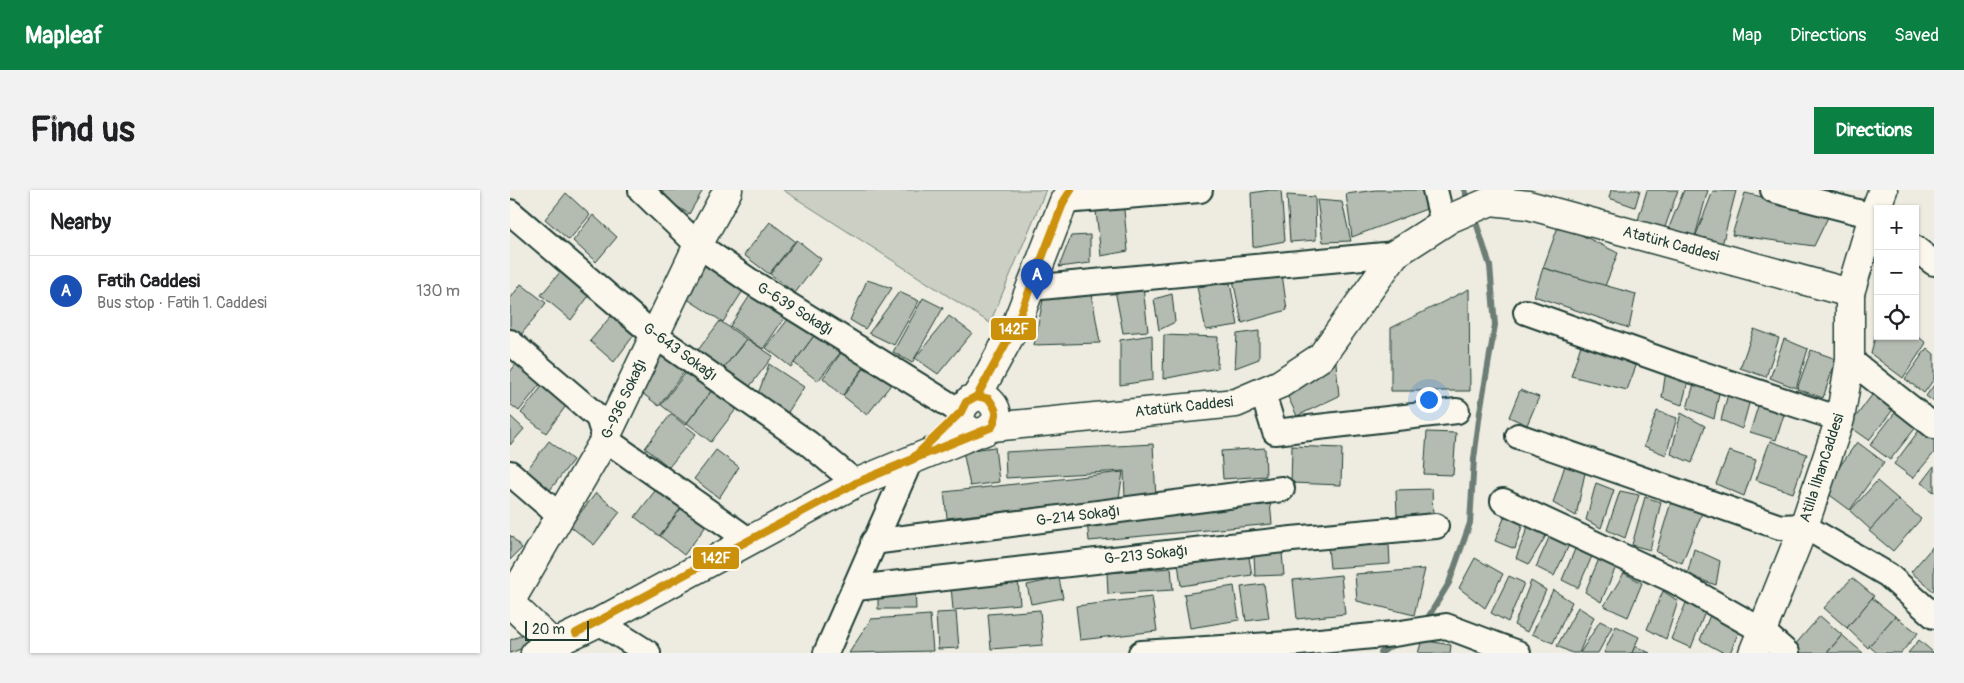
<!DOCTYPE html>
<meta charset="utf-8">
<style>
body{margin:0;font-family:Pangolin,sans-serif;background:#f2f2f2;color:#202124}
.controls{position:absolute;right:15px;top:15px;display:grid;overflow:hidden;border-radius:0px;box-shadow:0 1px 4px #0004}
.controls button{width:45px;height:45px;display:grid;place-items:center;padding:0;border:0;border-bottom:1px solid #e0e0e0;background:#fff;color:#202124;font:25px sans-serif}
.scale{position:absolute;left:15px;bottom:12px;width:64px;box-sizing:border-box;padding-left:5px;border:2px solid #1f3d34;border-top:0;font-size:14px;line-height:18px;white-space:nowrap;color:#1f3d34;-webkit-text-stroke:4px #fbf7ec;paint-order:stroke}
.you{position:absolute;left:918px;top:209px;width:18px;height:18px;margin:-12px;border:4px solid #fff;border-radius:50%;background:#1a73e8;box-shadow:0 0 0 8px #1a73e833}
.badge{display:grid;place-items:center;width:32px;height:32px;border-radius:50%;background:#0b8043;color:#fff;font-size:16px;font-weight:700}
.pin{position:absolute;translate:-50% -41px;filter:drop-shadow(0 1px 2px #0008)}
.pin::after{content:'';position:absolute;top:26px;width:18px;height:15px;background:inherit;clip-path:polygon(0 0,100% 0,50% 100%)}
.list{margin:0;padding:0;list-style:none}
h2{display:flex;justify-content:space-between;align-items:center;height:65px;margin:0;padding:0 20px;font-size:21px}
h2 small{font-size:16px;font-weight:400;color:#757577}
.list li{display:grid;grid-template-columns:32px 1fr auto;gap:15px;align-items:center;box-sizing:border-box;height:70px;padding:0 20px;border-top:1px solid #e0e0e0}
.list b{display:block;font-size:19px;white-space:nowrap}
.list p{margin:0;font-size:16px;white-space:nowrap;color:#757577}
.list em{font-size:16px;font-style:normal;color:#757577}
.icon{flex:none;width:28px;height:28px;fill:none;stroke:currentColor;stroke-width:2;stroke-linecap:round;stroke-linejoin:round}
.map{position:relative;flex:none;width:1424px;height:463px;overflow:hidden;border-radius:0px}
header{display:flex;align-items:center;gap:30px;box-sizing:border-box;height:70px;padding:0 25px;background:#0b8043;color:#fff}
header strong{font-size:24px}
nav{display:flex;gap:28px;margin-inline-start:auto;font-size:18px}
.intro{display:flex;align-items:center;justify-content:space-between;box-sizing:border-box;height:120px;padding:0 30px}
h1{margin:0;font-size:35px}
.button{padding:12px 22px;border-radius:0px;background:#0b8043;color:#fff;font-size:18px;font-weight:700}
main{display:flex;gap:30px;padding:0 30px}
aside{flex:1;background:#fff;border-radius:0px;box-shadow:0 1px 4px #0004}
.map>svg:first-child{display:block}
.green{fill:#cbcfc4;stroke:#75867c}
.lines{fill:none;stroke-linecap:round;stroke-linejoin:round}
.stream{stroke:#6c7d74;stroke-width:6}
.building{fill:#b4bbb0;stroke:#1f3d34}
.street-casing{stroke:#1f3d34;stroke-width:28}
.secondary-casing{stroke:#1f3d34;stroke-width:31}
.street{stroke:#fbf7ec;stroke-width:24}
.secondary{stroke:#fbf7ec;stroke-width:28}
.bus-1-casing{stroke:#fbf7ec;stroke-width:11}
.bus-1{stroke:#cc910a;stroke-width:8}
.labels{text-anchor:middle;dominant-baseline:central;stroke-width:4;stroke-linejoin:round;paint-order:stroke}
.street-label{font-size:15px;fill:#1f3d34;stroke:#fbf7ec}
.line-badge{stroke:#fbf7ec;stroke-width:2}
.badge-label{font-size:14px;text-anchor:middle;font-weight:bold;fill:#fff}
</style>
<header>
<strong>Mapleaf</strong>
<nav><a>Map</a><a>Directions</a><a>Saved</a></nav>
</header>
<div class="intro"><h1>Find us</h1><a class="button">Directions</a></div>
<main>
<aside>
<h2>Nearby<small></small></h2>
<ul class="list">
<li><span class="badge" style="background:#1a4fb4">A</span><div><b>Fatih Caddesi</b><p>Bus stop · Fatih 1. Caddesi</p></div><em>130 m</em></li>
</ul>
</aside>
<div class="map">
<svg width="1424" height="463" viewBox="0 0 1424 463">
<rect width="100%" height="100%" fill="#eeece1"/>
<filter id="ink" filterUnits="userSpaceOnUse"><feTurbulence type="fractalNoise" baseFrequency=".02" numOctaves="2"/><feDisplacementMap in="SourceGraphic" scale="10" xChannelSelector="R" yChannelSelector="G"/><feConvolveMatrix kernelMatrix="1 2 1 2 8 2 1 2 1" color-interpolation-filters="sRGB"/></filter>
<g filter="url(#ink)">
<!-- green -->
<polygon class="green" points="273,0 536,0 480,133"/>
<g class="lines">
<!-- stream -->
<g class="stream">
<polyline points="954,0 960,15"/>
<polyline points="912,432 917,429 939,393 960,333 964,269 970,222 985,135 980,76 964,26"/>
<polyline points="871,463 886,452"/>
</g>
</g>
<!-- building -->
<g class="building">
<polygon points="141,0 193,0 179,24"/>
<polygon points="760,0 771,0 775,51 743,57 741,3"/>
<polygon points="866,0 916,0 919,18 842,47 836,4"/>
<polygon points="1101,0 1130,0 1125,17 1099,8"/>
<polygon points="1137,0 1168,0 1154,40 1128,30"/>
<polygon points="1174,0 1198,0 1184,50 1158,40"/>
<polygon points="1203,1 1226,1 1212,55 1186,45"/>
<polygon points="56,3 80,25 59,50 35,29"/>
<polygon points="1235,3 1320,23 1304,56 1222,45"/>
<polygon points="777,5 805,7 806,50 780,52"/>
<polygon points="613,10 618,61 591,66 585,12"/>
<polygon points="807,10 832,12 841,51 813,52"/>
<polygon points="83,25 107,47 86,72 63,51"/>
<polygon points="260,32 285,51 259,84 234,65"/>
<polygon points="1049,34 1108,63 1095,96 1033,78"/>
<polygon points="580,45 580,73 549,77 561,46"/>
<polygon points="287,50 311,69 285,103 260,84"/>
<polygon points="199,67 236,96 213,132 174,107"/>
<polygon points="56,75 84,99 61,130 31,105"/>
<polygon points="1033,78 1126,104 1119,138 1024,106"/>
<polygon points="772,84 777,120 732,133 723,90"/>
<polygon points="357,90 382,98 355,139 340,130"/>
<polygon points="720,93 728,135 696,140 687,97"/>
<polygon points="11,94 36,113 10,146 0,138 0,109"/>
<polygon points="633,97 638,141 613,143 605,100"/>
<polygon points="959,99 960,201 881,201 881,138"/>
<polygon points="581,100 590,153 524,155 534,105"/>
<polygon points="243,101 277,124 253,159 220,136"/>
<polygon points="389,102 409,111 384,155 359,143"/>
<polygon points="662,104 665,132 649,140 644,109"/>
<polygon points="413,108 433,118 402,173 383,162"/>
<polygon points="106,120 127,141 104,172 80,151"/>
<polygon points="282,124 306,143 281,177 256,158"/>
<polygon points="439,126 462,143 428,184 405,168"/>
<polygon points="210,131 236,149 210,183 185,164"/>
<polygon points="1368,134 1368,146 1405,146 1405,144 1416,153 1393,188 1361,164"/>
<polygon points="309,139 334,158 308,191 284,173"/>
<polygon points="1244,139 1269,148 1256,187 1230,178"/>
<polygon points="749,141 749,169 725,178 727,144"/>
<polygon points="642,145 643,190 610,195 610,150"/>
<polygon points="654,145 708,147 707,178 653,189"/>
<polygon points="237,149 263,166 237,200 212,180"/>
<polygon points="1274,149 1298,159 1286,198 1260,188"/>
<polygon points="1072,152 1126,176 1117,200 1061,186"/>
<polygon points="336,156 358,172 332,206 313,188"/>
<polygon points="1417,158 1424,164 1424,189 1414,203 1395,189"/>
<polygon points="1301,160 1326,169 1313,208 1287,199"/>
<polygon points="825,162 829,206 787,226 778,207"/>
<polygon points="150,163 174,182 149,216 124,197"/>
<polygon points="10,169 35,188 9,221 0,214 0,182"/>
<polygon points="359,172 383,192 357,225 333,206"/>
<polygon points="259,174 294,197 275,227 248,204"/>
<polygon points="1156,180 1179,187 1172,215 1152,208"/>
<polygon points="177,181 202,200 176,234 151,215"/>
<polygon points="1186,187 1210,198 1204,229 1177,218"/>
<polygon points="37,190 61,209 36,243 11,223"/>
<polygon points="1424,195 1424,212 1416,206"/>
<polygon points="203,199 227,218 201,252 177,233"/>
<polygon points="1010,200 1029,207 1017,235 999,227"/>
<polygon points="1219,200 1240,210 1232,239 1211,230"/>
<polygon points="1365,201 1386,216 1359,250 1339,236"/>
<polygon points="1249,213 1275,221 1266,250 1240,242"/>
<polygon points="1387,220 1407,236 1380,270 1360,255"/>
<polygon points="1147,221 1167,228 1156,265 1134,256"/>
<polygon points="1171,223 1195,236 1182,273 1161,264"/>
<polygon points="161,224 186,244 159,277 135,258"/>
<polygon points="0,226 14,239 0,255"/>
<polygon points="1410,239 1424,249 1424,263 1403,288 1384,274"/>
<polygon points="917,242 946,243 943,285 914,284"/>
<polygon points="39,251 63,270 37,304 13,285"/>
<polygon points="1260,251 1297,264 1283,303 1246,290"/>
<polygon points="1347,252 1374,272 1340,320 1313,300"/>
<polygon points="643,254 646,308 615,310 614,281 496,288 495,262"/>
<polygon points="782,256 832,258 831,295 781,293"/>
<polygon points="485,257 489,292 460,296 453,261"/>
<polygon points="755,258 756,286 713,289 711,261"/>
<polygon points="206,260 229,277 209,308 184,289"/>
<polygon points="1219,261 1246,270 1234,306 1206,294"/>
<polygon points="1056,272 1076,278 1066,326 1043,313"/>
<polygon points="1424,276 1424,302 1411,293"/>
<polygon points="613,282 609,308 437,328 434,302"/>
<polygon points="1367,291 1388,309 1361,340 1340,321"/>
<polygon points="151,293 175,313 149,346 125,327"/>
<polygon points="1086,293 1104,300 1091,338 1076,330"/>
<polygon points="922,299 923,325 887,326 886,300"/>
<polygon points="1110,301 1129,305 1115,348 1097,340"/>
<polygon points="1164,302 1195,316 1172,373 1146,362"/>
<polygon points="86,303 110,322 84,355 60,336"/>
<polygon points="1135,307 1151,312 1140,360 1122,355"/>
<polygon points="1388,309 1411,329 1383,361 1359,341"/>
<polygon points="176,312 200,331 174,365 150,346"/>
<polygon points="760,312 762,334 579,351 577,330"/>
<polygon points="998,318 1015,326 1005,359 985,351"/>
<polygon points="1021,328 1040,339 1019,374 1006,368"/>
<polygon points="1042,341 1061,351 1044,386 1026,377"/>
<polygon points="0,345 12,358 0,370"/>
<polygon points="1068,352 1083,364 1068,398 1052,390"/>
<polygon points="879,354 880,374 820,378 818,357"/>
<polygon points="1424,355 1424,399 1423,401 1401,382"/>
<polygon points="1184,359 1210,371 1206,395 1177,385"/>
<polygon points="738,362 742,385 671,396 668,373"/>
<polygon points="772,363 774,385 745,386 744,365"/>
<polygon points="1091,364 1108,372 1091,412 1075,402"/>
<polygon points="965,368 993,384 975,418 949,398"/>
<polygon points="661,378 663,400 598,404 597,383"/>
<polygon points="915,379 904,425 847,411 845,384"/>
<polygon points="1114,383 1132,393 1118,427 1094,416"/>
<polygon points="831,385 835,424 787,429 783,390"/>
<polygon points="999,386 1014,393 998,432 981,423"/>
<polygon points="549,388 553,408 521,414 517,395"/>
<polygon points="1342,388 1364,406 1337,438 1314,418"/>
<polygon points="508,390 510,414 443,420 441,396"/>
<polygon points="1021,391 1036,400 1017,442 1004,435"/>
<polygon points="754,394 759,428 736,431 731,397"/>
<polygon points="724,396 729,430 680,438 674,404"/>
<polygon points="368,398 405,398 406,419 368,419"/>
<polygon points="1043,400 1062,412 1043,453 1022,444"/>
<polygon points="1153,401 1168,411 1156,449 1137,439"/>
<polygon points="642,407 647,441 570,450 566,416"/>
<polygon points="1362,408 1385,426 1358,458 1337,438"/>
<polygon points="1176,413 1195,422 1181,458 1161,449"/>
<polygon points="1068,417 1084,427 1069,463 1062,463 1047,456"/>
<polygon points="530,420 533,455 481,459 478,424"/>
<polygon points="1202,420 1232,434 1220,463 1214,463 1190,450"/>
<polygon points="446,422 449,458 428,459 426,423"/>
<polygon points="420,425 423,461 339,463 361,429"/>
<polygon points="1310,426 1332,445 1317,463 1290,463 1283,457"/>
<polygon points="1385,426 1408,443 1391,463 1367,463 1359,456"/>
<polygon points="1090,431 1102,437 1088,463 1070,463"/>
<polygon points="1106,436 1129,447 1122,463 1094,463"/>
<polygon points="15,444 24,454 0,463 0,450"/>
<polygon points="1332,445 1353,463 1317,463"/>
<polygon points="912,450 941,455 940,463 908,463"/>
<polygon points="1409,450 1424,463 1398,463"/>
<polygon points="1125,456 1140,463 1122,463"/>
</g>
<g class="lines">
<!-- street casing -->
<g class="street-casing">
<g id="street">
<polyline points="131,0 188,55 240,91 451,222"/>
<polyline points="925,0 933,33"/>
<polyline points="1263,0 1363,26 1368,30"/>
<polyline points="554,11 690,0"/>
<polyline points="0,22 144,145 298,253 346,293"/>
<polyline points="1405,58 1424,73"/>
<polyline points="520,98 885,64"/>
<polyline points="1016,122 1177,179 1330,229"/>
<polyline points="0,152 88,227 95,249 240,351"/>
<polyline points="1340,170 1424,236"/>
<polyline points="752,201 765,242 947,221"/>
<polyline points="1008,246 1270,337 1294,336 1378,385 1424,426"/>
<polyline points="0,283 50,326"/>
<polyline points="993,311 1163,390 1251,440 1277,463"/>
<polyline points="363,352 772,299"/>
<polyline points="346,398 782,349 926,336"/>
<polyline points="89,432 138,463"/>
<polyline points="316,463 400,271"/>
<polyline points="631,463 778,454 884,444 936,436 1008,463"/>
</g>
</g>
<!-- secondary casing -->
<g class="secondary-casing">
<g id="secondary">
<polyline points="467,206 506,135 554,11 561,0"/>
<polyline points="482,237 726,213 770,194 811,167 885,64 941,28 981,11 1018,15 1340,103"/>
<polyline points="0,412 95,249 188,55 218,0"/>
<polyline points="0,413 43,454"/>
<path d="M 25,463 L 89,432 L 346,293 L 467,243 C 480,242 492,229 484,216 C 465,187 430,234 467,243"/>
<polyline points="1243,463 1294,336 1330,229 1340,170 1340,103 1363,26 1373,0"/>
</g>
</g>
<!-- street -->
<use href="#street" class="street"/>
<!-- secondary -->
<use href="#secondary" class="secondary"/>
<!-- bus-1 casing -->
<g class="bus-1-casing">
<g id="bus-1">
<polyline points="467,206 506,135 554,11 561,0"/>
<path d="M 467,206 L 479,209 C 488,222 488,223 482,237 L 401,270 L 451,222 L 456,212 Z"/>
<polyline points="346,293 401,270"/>
<polyline points="346,293 401,270"/>
<polyline points="66,443 346,293"/>
</g>
</g>
<!-- bus-1 -->
<use href="#bus-1" class="bus-1"/>
</g>
</g>
<g class="labels">
<!-- street labels -->
<g class="street-label">
<text transform="translate(1161 54) rotate(15)">Atatürk Caddesi</text>
<text transform="translate(285 119) rotate(32)">G-639 Sokağı</text>
<text transform="translate(170 162) rotate(36)">G-643 Sokağı</text>
<text transform="translate(114 209) rotate(-65)">G-936 Sokağı</text>
<text transform="translate(674 217) rotate(-6)">Atatürk Caddesi</text>
<text transform="translate(1312 278) rotate(-72)">Atilla İlhanCaddesi</text>
<text transform="translate(568 326) rotate(-7)">G-214 Sokağı</text>
<text transform="translate(636 365) rotate(-6)">G-213 Sokağı</text>
</g>
</g>
<g class="line-badge">
<rect x="480" y="127" width="47" height="24" rx="5" fill="#cc910a"/>
<rect x="182" y="356" width="48" height="24" rx="5" fill="#cc910a"/>
</g>
<g class="badge-label">
<text x="504" y="144">142F</text>
<text x="206" y="373">142F</text>
</g>
</svg>
<div class="controls">
<button>+</button>
<button>−</button>
<button><svg class="icon" aria-label="locate" viewBox="0 0 24 24"><circle cx="12" cy="12" r="6"/><path d="M12 2v4M12 18v4M2 12h4M18 12h4"/></svg></button>
</div>
<div class="scale">20 m</div>
<div class="you"></div>
<div class="pin badge" style="left:527px;top:110px;background:#1a4fb4">A</div>
</div>
</main>
